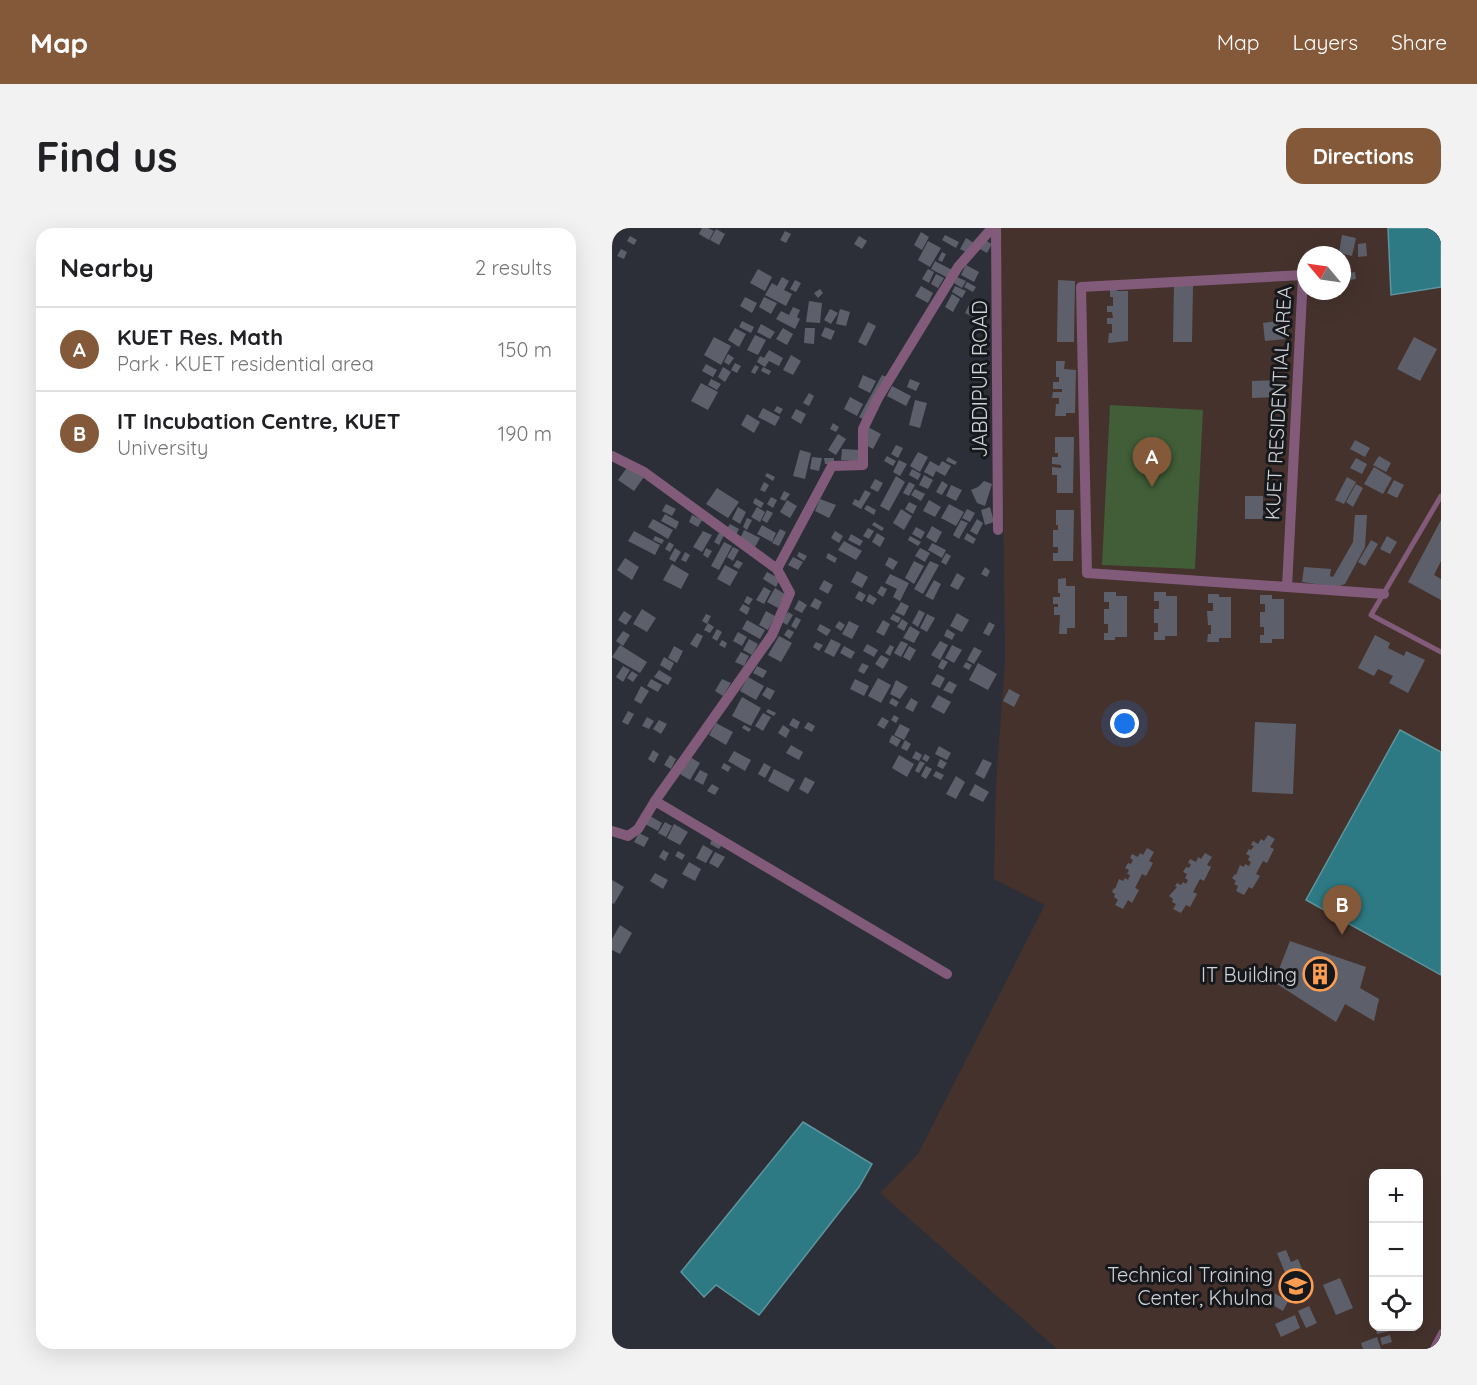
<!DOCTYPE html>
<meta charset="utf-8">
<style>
body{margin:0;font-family:Quicksand,sans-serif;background:#f2f2f2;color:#202124}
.controls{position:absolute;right:18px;bottom:18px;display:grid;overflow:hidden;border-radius:12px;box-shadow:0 6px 24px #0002}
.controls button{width:54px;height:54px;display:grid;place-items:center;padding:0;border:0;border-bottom:2px solid #e0e0e0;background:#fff;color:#202124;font:30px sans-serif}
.compass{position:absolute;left:685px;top:18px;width:54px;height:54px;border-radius:50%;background:#fff;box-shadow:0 6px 24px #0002;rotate:299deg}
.you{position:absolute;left:513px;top:496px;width:21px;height:21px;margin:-15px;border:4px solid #fff;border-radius:50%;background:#1a73e8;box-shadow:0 0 0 9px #1a73e833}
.badge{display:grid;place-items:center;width:39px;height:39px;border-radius:50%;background:#835939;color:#fff;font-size:20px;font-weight:700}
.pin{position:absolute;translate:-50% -50px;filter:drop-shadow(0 2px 3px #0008)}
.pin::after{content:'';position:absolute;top:32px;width:21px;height:18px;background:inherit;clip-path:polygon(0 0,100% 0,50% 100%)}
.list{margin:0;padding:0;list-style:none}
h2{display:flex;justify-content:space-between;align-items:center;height:78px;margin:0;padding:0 24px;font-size:26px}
h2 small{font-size:20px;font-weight:400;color:#757577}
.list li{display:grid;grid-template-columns:39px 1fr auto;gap:18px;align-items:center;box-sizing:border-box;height:84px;padding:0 24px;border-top:2px solid #e0e0e0}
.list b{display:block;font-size:22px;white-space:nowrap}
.list p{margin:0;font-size:20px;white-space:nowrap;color:#757577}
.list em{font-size:20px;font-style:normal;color:#757577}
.icon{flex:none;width:33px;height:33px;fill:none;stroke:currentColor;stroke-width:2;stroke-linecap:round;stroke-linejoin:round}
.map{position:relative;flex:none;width:829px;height:1121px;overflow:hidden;border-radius:18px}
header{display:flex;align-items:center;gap:36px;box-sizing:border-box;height:84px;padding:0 30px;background:#835939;color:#fff}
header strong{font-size:28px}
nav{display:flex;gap:33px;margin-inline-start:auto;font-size:21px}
.intro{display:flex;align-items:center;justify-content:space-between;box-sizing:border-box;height:144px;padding:0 36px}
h1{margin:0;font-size:42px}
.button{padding:15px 27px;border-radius:18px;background:#835939;color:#fff;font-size:21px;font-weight:700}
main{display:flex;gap:36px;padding:0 36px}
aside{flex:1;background:#fff;border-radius:18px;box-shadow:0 6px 24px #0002}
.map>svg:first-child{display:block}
.education{fill:#45322d;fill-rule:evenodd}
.green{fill:#415e38}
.water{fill:#2d7a84;stroke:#5e959e;stroke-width:1.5}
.building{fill:#5d606a}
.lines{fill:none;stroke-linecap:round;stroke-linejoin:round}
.service{stroke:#825b7b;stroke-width:5}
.minor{stroke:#825b7b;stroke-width:10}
.labels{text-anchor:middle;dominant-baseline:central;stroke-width:6;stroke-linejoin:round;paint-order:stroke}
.street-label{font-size:20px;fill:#d2d4d9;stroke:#16181b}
.poi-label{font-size:20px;fill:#d2d4d9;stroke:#16181b;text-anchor:end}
</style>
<header>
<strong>Map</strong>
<nav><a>Map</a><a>Layers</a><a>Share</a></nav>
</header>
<div class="intro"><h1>Find us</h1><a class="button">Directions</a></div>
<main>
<aside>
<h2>Nearby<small>2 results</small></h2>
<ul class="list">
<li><span class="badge">A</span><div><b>KUET Res. Math</b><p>Park · KUET residential area</p></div><em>150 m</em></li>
<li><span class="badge">B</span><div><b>IT Incubation Centre, KUET</b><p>University</p></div><em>190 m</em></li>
</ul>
</aside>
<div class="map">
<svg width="829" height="1121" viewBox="0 0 829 1121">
<rect width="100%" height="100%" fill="#2c2f38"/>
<!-- education -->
<path class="education" d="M 388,0 L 829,0 L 829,1121 L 445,1121 L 268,965 L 306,926 L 433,677 L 382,651 L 384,554 L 393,434 ZM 694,27 L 730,27 L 730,63 L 694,63 ZM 762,946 L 806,946 L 806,1098 L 762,1098 Z"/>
<!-- green -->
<polygon class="green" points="498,177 591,182 583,341 490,337"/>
<!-- water -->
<g class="water">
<polygon points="776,0 829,0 829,59 779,67"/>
<polygon points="788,502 829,524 829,747 694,672"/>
<polygon points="191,894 260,936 247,959 147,1087 104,1057 92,1069 69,1044"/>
</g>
<!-- building -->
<g class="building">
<polygon points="90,0 96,0 102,3 97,12 87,6"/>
<polygon points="104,1 113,6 107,17 98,12"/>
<polygon points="173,3 179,6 174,15 168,12"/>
<polygon points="309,4 317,9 310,22 302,17"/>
<polygon points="333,7 347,14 344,20 330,12"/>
<polygon points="730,7 744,10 740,28 727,25"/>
<polygon points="18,8 25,12 22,17 15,13"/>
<polygon points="247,8 255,13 250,21 242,16"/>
<polygon points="354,10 362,15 356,25 348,21"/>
<polygon points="371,11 380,16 375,25 366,20"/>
<polygon points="316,13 329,20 318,39 306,32"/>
<polygon points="754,15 755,28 746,29 746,16"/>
<polygon points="9,21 15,24 12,31 5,28"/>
<polygon points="330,24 334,26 330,34 326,32"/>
<polygon points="730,30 733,30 735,42 730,43"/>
<polygon points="323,33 342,43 334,49 319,41"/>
<polygon points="354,37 367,44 362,54 349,47"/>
<polygon points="146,41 160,49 153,63 138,55"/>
<polygon points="316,41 322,44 317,55 310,51"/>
<polygon points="743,44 744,51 730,53 730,46"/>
<polygon points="324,46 332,50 326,60 319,56"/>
<polygon points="170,49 177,53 172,62 180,66 174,78 153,67 160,55 165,58"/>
<polygon points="345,49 354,53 350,60 342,55"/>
<polygon points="183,52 189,55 184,64 178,61"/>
<polygon points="446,52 463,53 462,114 445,114"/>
<polygon points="355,54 364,59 361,64 352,59"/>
<polygon points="498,56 505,57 505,63 516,63 516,113 496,115 497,105 500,105 500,96 495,96 495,90 501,90 500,84 495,84 495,78 501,78 501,69 498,69"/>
<polygon points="309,58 321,65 316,75 303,68"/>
<polygon points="343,58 354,63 350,70 340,64"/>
<polygon points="562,58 581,58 580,114 561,114"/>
<polygon points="208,61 211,65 206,70 202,65"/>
<polygon points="340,66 348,71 341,84 333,79"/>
<polygon points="133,69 145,75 140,85 128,78"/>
<polygon points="152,69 165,75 159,86 147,79"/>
<polygon points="197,73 210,75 208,95 194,94"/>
<polygon points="357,77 366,81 361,89 353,85"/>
<polygon points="181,79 188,82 185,89 188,91 183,101 164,91 169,83 177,87"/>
<polygon points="218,81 226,85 219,96 212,92"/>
<polygon points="228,81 238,84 234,98 224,96"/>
<polygon points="672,92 674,111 653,113 651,95"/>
<polygon points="130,93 142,99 139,105 127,99"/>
<polygon points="256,94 264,98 254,118 246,114"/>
<polygon points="149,96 163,104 158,111 145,104"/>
<polygon points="213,99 223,103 219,112 209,108"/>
<polygon points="123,100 134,106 127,119 116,112"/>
<polygon points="171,100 181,106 175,117 164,111"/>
<polygon points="193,100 203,100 202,116 192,115"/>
<polygon points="143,107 154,112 146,127 135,122"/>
<polygon points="102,109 119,118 109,137 92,127"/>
<polygon points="802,109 825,121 808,153 785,141"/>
<polygon points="157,122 171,130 167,138 157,133 153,139 145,134 148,128 152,130"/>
<polygon points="116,126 122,130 117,137 112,134"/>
<polygon points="179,127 189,133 181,147 171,142"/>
<polygon points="444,133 453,133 452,141 464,142 463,185 454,185 454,188 443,188 444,176 447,176 447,170 440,170 441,164 450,164 450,161 441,161 441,154 447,154 447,149 444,149"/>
<polygon points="123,135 129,138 125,145 119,142"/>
<polygon points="94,136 105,142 101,149 90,143"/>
<polygon points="143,137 147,139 143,146 139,144"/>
<polygon points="111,139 119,144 113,154 106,149"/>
<polygon points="151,139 159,143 157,147 149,143"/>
<polygon points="251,147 264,153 258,165 246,159"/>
<polygon points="270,147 281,152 258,195 247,189"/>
<polygon points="99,151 109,156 105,162 96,157"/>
<polygon points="298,151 308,155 304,163 295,159"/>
<polygon points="663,152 663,169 640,170 640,153"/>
<polygon points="89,155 106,164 96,182 79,173"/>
<polygon points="280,158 299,168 294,178 275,168"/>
<polygon points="197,165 202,168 197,178 191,175"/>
<polygon points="238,169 251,176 245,188 232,181"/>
<polygon points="303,172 315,175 308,200 297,197"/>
<polygon points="165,178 171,181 168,186 162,183"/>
<polygon points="151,180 168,189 163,198 146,189"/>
<polygon points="184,181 194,186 189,196 179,190"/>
<polygon points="135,186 148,194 142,205 129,197"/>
<polygon points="221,195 227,199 224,204 218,201"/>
<polygon points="256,199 269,206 261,221 248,214"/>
<polygon points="226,206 234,211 224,227 216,222"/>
<polygon points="443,209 462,209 461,265 445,265 445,247 440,247 440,239 449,240 449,237 440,236 440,229 446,229 446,225 443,225"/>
<polygon points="743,212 758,220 753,229 738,221"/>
<polygon points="284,217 291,220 286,230 279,226"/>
<polygon points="230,221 248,222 247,233 229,232"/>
<polygon points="188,222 199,225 193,251 181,248"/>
<polygon points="306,224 316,229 308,244 298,238"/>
<polygon points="275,228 284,233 281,238 272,233"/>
<polygon points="767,228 779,235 774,244 761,237"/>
<polygon points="200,229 210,230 207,243 198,241"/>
<polygon points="336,229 345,234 343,237 334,233"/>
<polygon points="212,230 222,230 222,236 213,236"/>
<polygon points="744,230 755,236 750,246 738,240"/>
<polygon points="287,232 295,236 288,248 281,244"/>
<polygon points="318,233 327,238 330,233 339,238 333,248 324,243 321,249 312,244"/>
<polygon points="17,237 32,249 22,263 6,252"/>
<polygon points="762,239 780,250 771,266 752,256"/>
<polygon points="300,241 309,246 306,252 297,247"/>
<polygon points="155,245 163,249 161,253 153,248"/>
<polygon points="312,247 321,252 316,261 307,257"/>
<polygon points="284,248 293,254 277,283 268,278"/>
<polygon points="735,249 744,254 732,276 723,272"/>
<polygon points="263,251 271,255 266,264 258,260"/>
<polygon points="782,252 792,257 785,270 775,265"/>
<polygon points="330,253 336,257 330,267 324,264"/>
<polygon points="372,253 380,256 373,278 365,275 359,262 366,259"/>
<polygon points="152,254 157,257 153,264 148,262"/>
<polygon points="297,254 303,257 297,268 291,265"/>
<polygon points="744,256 751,260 741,279 734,274"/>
<polygon points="339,257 350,262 344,273 334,268"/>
<polygon points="105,260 127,274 116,290 94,276"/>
<polygon points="303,261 313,266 309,273 299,267"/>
<polygon points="253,262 259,265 249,281 240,276 243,271 247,273"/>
<polygon points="172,263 178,266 173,273 168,271"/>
<rect x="633" y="268" width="18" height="23"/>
<polygon points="159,269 165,272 161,280 155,276"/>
<polygon points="143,270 152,275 149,280 141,275"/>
<polygon points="208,271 224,277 217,290 203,283"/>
<polygon points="175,272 185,278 178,290 168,284"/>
<polygon points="317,272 329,279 323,289 311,283"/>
<polygon points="297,274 305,278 301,286 293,281"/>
<polygon points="54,276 64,281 60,288 50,283"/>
<polygon points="337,276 352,284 344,298 329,290"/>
<polygon points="255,277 264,282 262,287 252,281"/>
<polygon points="126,279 134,284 128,296 120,291"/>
<polygon points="145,279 153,284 148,294 139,289"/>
<polygon points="378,279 382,294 373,297 369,282"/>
<polygon points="289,281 300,288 292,302 281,295"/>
<polygon points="355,281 363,285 358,294 350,290"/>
<polygon points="155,282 161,285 155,295 150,292"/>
<polygon points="444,282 462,282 461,333 441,333 441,325 446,325 446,319 441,319 441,302 446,302 446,297 444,297"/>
<polygon points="53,286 67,294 64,301 49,293"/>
<polygon points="80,287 90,292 86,299 77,294"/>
<polygon points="743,287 755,287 753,319 733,356 725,359 690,354 692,339 719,341 718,348 721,349 741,314"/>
<polygon points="135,290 140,292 135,302 131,299"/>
<polygon points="41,291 61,302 56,311 36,299"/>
<polygon points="365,291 371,295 365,307 358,303"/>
<polygon points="349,292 356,295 347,311 341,307"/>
<polygon points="829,292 829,333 822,347 829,351 829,372 796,354"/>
<polygon points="262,294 272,300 270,303 260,297"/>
<polygon points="118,296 127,301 124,307 114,302"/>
<polygon points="150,297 164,305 160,314 145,306"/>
<polygon points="320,298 330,304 324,315 314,309"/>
<polygon points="304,299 313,304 309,311 300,306"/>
<polygon points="256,300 262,303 257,311 251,308"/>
<polygon points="168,301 174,304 167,318 160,315"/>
<polygon points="132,302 148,310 143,319 128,311"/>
<polygon points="22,303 48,317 43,327 16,313"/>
<polygon points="91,303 100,307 90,324 81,319"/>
<polygon points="223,303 231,308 227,315 219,310"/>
<polygon points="107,305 112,307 107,317 102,314"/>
<polygon points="265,305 273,310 268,319 260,314"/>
<polygon points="355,305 364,311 361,316 352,311"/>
<polygon points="239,306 251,313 248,318 236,312"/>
<polygon points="43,308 52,312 50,316 41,312"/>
<polygon points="298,308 309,314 306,318 296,312"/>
<polygon points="775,308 785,314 778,326 768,321"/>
<polygon points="759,312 766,316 753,338 746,334"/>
<polygon points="232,313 250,323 244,332 226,322"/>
<polygon points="57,314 62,317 58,324 53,321"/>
<polygon points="112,314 120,318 107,342 99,338"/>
<polygon points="320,315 334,322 330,330 316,322"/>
<polygon points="121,319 127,322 121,333 115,329"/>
<polygon points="63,320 69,324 63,334 57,331"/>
<polygon points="94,320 100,323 96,330 91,327"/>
<polygon points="308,320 318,325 313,334 303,328"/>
<polygon points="73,324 78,327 74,334 69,332"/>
<polygon points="187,324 195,328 192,333 185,328"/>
<polygon points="216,325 225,330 223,335 214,330"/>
<polygon points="334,325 339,328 334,337 329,334"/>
<polygon points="181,329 191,334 186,342 176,337"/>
<polygon points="277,329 286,334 281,342 273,337"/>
<polygon points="13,330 27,339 20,352 5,342"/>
<polygon points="125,332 131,335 127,341 121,338"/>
<polygon points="302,333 312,338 302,356 293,350"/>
<polygon points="318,333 327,337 311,366 302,361"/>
<polygon points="60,336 77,346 69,361 51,352"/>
<polygon points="113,337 126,344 118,358 105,351"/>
<polygon points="373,339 378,343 375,349 369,346"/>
<polygon points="245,343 256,349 250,360 239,354"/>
<polygon points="155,344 168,351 164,359 151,351"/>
<polygon points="345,345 353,350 346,362 338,358"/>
<polygon points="278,346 297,355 288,373 281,369 285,361 273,355"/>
<polygon points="454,350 454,358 463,358 463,400 455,400 455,406 447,406 448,387 442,387 442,379 446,379 446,376 441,376 441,369 448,369 448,365 446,365 446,351"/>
<polygon points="212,352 221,357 216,366 207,361"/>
<polygon points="322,352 329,356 321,372 313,368"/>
<polygon points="269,358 275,361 271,369 265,365"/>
<polygon points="152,359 159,363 152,376 144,372"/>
<polygon points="163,360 173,366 166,380 155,374"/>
<polygon points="247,363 254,367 250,374 243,370"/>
<polygon points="492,364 504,364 504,368 515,368 515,409 503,409 503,412 492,412 492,405 496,405 496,396 492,396 492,381 497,381 497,374 492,374"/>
<polygon points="542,364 554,364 554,368 565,368 565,408 553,408 553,412 542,412 542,404 546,404 546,395 542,395 542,381 547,381 547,373 542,373"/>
<polygon points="257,366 265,371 261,377 254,373"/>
<polygon points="596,366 607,366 607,369 619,369 619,410 607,410 607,414 595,414 596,406 599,406 599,397 596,397 595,383 601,383 601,375 596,375"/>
<polygon points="648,367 660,367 660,371 672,371 672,411 660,411 660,415 648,415 648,407 652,407 652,399 648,399 648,384 653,384 653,376 648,376"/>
<polygon points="135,368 141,371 137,377 132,374"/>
<polygon points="203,370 210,374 206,382 198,378"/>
<polygon points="187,372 195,377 190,385 182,381"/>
<polygon points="289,374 297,378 292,388 283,384"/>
<polygon points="131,376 138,380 135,387 127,382"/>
<polygon points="30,381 44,390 35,404 21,396"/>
<polygon points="307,382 313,385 306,399 300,395"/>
<polygon points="12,383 20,388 14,397 6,392"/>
<polygon points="154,383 163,388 156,402 147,397"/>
<polygon points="176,384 181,387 175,397 170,394"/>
<polygon points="345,385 357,392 350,404 338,398"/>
<polygon points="94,386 99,388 95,396 90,393"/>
<polygon points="281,386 289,390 286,395 278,391"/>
<polygon points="315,386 323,390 315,404 308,400"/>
<polygon points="184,389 189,392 184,401 179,398"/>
<polygon points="290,391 296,395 292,403 285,399"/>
<polygon points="135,392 153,402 148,411 130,401"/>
<polygon points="271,392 278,396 272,408 264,404"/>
<polygon points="227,393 233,397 229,403 223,399"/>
<polygon points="237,393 247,398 240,411 230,406"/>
<polygon points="377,394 383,397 377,408 371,405"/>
<polygon points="96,395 102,399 98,405 92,402"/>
<polygon points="208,396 219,402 215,408 205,402"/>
<polygon points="298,398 308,404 302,415 291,410"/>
<polygon points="105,401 110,404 105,413 100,410"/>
<polygon points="176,401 182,404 178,411 172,407"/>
<polygon points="335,401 343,406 340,412 332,408"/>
<polygon points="11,403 18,407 11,418 4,413"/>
<polygon points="126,404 135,409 130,418 121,413"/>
<polygon points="85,405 91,408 85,420 78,416"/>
<polygon points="763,407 778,415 776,420 792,428 794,423 813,432 796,465 777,455 781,448 766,441 762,448 746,440"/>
<polygon points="167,408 180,415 169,434 156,427"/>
<polygon points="137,411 146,416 140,427 131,422"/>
<polygon points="219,411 229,416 222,429 212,424"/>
<polygon points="110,412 115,415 113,420 107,417"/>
<polygon points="289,413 296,416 289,429 282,425"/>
<polygon points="328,413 336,417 328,432 319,427"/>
<polygon points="204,414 211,417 207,423 201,419"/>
<polygon points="255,416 266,422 262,429 251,423"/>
<polygon points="8,417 35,434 28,445 0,429"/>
<polygon points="278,417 282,419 278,428 273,425"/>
<polygon points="340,417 350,422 342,435 333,430"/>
<polygon points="62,418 71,423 65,435 56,430"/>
<polygon points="232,418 243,424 239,431 228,425"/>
<polygon points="297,418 304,422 298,433 291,429"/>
<polygon points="362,419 370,423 362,436 355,432"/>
<polygon points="129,424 137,428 132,438 123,434"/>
<polygon points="269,427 277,431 271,441 263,436"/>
<polygon points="52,429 62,435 58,443 48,437"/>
<polygon points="330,431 336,434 331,442 326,439"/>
<polygon points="354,434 360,437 357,442 351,439"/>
<polygon points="250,435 257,438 252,446 246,443"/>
<polygon points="366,435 385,446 376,462 357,452"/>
<polygon points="11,438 18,442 11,454 4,449"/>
<polygon points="145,438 155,443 151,450 141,445"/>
<polygon points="47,442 60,450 56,457 42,449"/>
<polygon points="20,443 26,447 21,454 15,450"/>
<polygon points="325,446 333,450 328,460 319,456"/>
<polygon points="136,449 152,458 144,472 128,463"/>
<polygon points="266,450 279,457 269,475 256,468"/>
<polygon points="39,451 50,457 46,464 35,458"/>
<polygon points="110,451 119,455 111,468 103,463"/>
<polygon points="243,451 257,458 252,468 238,461"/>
<polygon points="284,452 296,459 288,471 278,466"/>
<polygon points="337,453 345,457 340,466 331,462"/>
<polygon points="29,458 37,463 29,476 22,472"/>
<polygon points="155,459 163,463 158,472 150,467"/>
<polygon points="397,461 408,467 402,479 391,473"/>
<polygon points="326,467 339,474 332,486 319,479"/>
<polygon points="130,469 149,480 139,498 120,488"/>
<polygon points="280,470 287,474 284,479 277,475"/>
<polygon points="299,470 306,474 301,484 293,480"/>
<polygon points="156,481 164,485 162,488 154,484"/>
<polygon points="16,483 22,486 16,497 10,494"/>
<polygon points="151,485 159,489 151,503 143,498"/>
<polygon points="282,487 287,490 284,495 279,492"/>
<polygon points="35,489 42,493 37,501 30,498"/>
<polygon points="270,489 277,493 272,501 265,497"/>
<polygon points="181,490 188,494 185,501 177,497"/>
<polygon points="47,492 55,496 49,506 41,501"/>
<polygon points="196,494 203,498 200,504 192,500"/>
<polygon points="643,494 684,496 681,566 640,564"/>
<polygon points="104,495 121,504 114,517 97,507"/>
<polygon points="288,496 298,501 292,512 282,507"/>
<polygon points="132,497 139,501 137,504 130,500"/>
<polygon points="171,497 178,502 174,510 166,505"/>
<polygon points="280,507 289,512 285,519 277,514"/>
<polygon points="293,512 299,516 295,523 289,520"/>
<polygon points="179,517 191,524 187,532 174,525"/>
<polygon points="327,518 339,525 335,532 323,526"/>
<polygon points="41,522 47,526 42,535 36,531"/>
<polygon points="122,523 139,532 133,543 116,533"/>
<polygon points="304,523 310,527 307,533 300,530"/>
<polygon points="313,526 318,529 315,534 310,531"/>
<polygon points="58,527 64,531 59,541 52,537"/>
<polygon points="287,527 302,536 295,549 280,540"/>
<polygon points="78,529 88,535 78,552 68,546"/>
<polygon points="328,531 335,535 331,541 325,538"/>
<polygon points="371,531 380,535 372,551 363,546"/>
<polygon points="308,533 313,535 307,545 303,543"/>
<polygon points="112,535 119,539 116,544 109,540"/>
<polygon points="152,535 159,539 153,550 146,546"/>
<polygon points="314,538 320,541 314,551 309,548"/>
<polygon points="162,541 183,552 176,564 156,553"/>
<polygon points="88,542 96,546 91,557 82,552"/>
<polygon points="324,543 332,547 329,552 321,548"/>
<polygon points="344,548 353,554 344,571 334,566"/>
<polygon points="193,549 203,554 196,566 187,561"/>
<polygon points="100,556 107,560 103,567 95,563"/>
<polygon points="363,556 377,564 371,574 357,567"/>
<polygon points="38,588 50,595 46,603 33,596"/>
<polygon points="53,594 60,598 54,609 46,605"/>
<polygon points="62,596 76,604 68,617 55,610"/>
<polygon points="27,605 37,610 32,619 22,614"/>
<polygon points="656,607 663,611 658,619 662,621 655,635 651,633 644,646 648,648 640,661 637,659 632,667 624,663 626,658 622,656 624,653 620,650 623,646 624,647 628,637 632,639 633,636 637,638 639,634 636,632 638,628 634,626 637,621 639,622 642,618 639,617 641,613 646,616 649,611 652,613"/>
<polygon points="100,611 110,617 107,621 98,616"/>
<polygon points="91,617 101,623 94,635 84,630"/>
<polygon points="535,620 542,624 537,633 541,635 534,648 530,646 523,660 527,662 520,675 516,672 511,681 503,677 506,672 502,669 503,666 500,664 502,660 503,661 507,651 511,653 513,650 516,652 518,647 515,646 517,642 513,640 516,635 519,636 521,632 518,630 520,626 526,629 528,625 531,627"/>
<polygon points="51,622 57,625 53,633 47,629"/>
<polygon points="66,623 73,627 70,632 63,628"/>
<polygon points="103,624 113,629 106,640 97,635"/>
<polygon points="593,625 600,629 595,637 599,639 592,653 588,651 581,664 585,666 578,679 574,677 569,685 561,681 564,676 560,674 561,671 557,668 565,659 563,658 565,655 569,657 571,654 574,656 576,652 573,650 575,646 571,644 574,639 577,640 579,636 576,635 578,631 584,634 586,629 589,631"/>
<polygon points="77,634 89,641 83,653 70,646"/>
<polygon points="43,645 56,652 51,661 38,653"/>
<polygon points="0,652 12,659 2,676 0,675"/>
<polygon points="8,697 20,705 8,726 0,722 0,711"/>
<polygon points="678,713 754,739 748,760 767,771 762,793 733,776 724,794 662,754"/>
<polygon points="674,1022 679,1034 686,1031 698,1060 682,1067 665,1025"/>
<polygon points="728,1050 741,1080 724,1087 711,1057"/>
<polygon points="662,1065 676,1073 671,1083 657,1075"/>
<polygon points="697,1078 705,1095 694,1100 686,1083"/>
<polygon points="683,1087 688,1100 669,1109 663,1096"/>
<polygon points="763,1098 781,1098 782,1102 765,1106"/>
<polygon points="778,1107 780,1114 770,1117 768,1110"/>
<polygon points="765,1109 769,1121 751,1121 749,1115"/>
</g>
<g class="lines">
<!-- service -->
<g class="service">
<polyline points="829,268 759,387 829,424"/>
<polyline points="820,1121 829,1104"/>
</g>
<!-- minor -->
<g class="minor">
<polyline points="384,0 386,302"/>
<polygon points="691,47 675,359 475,345 469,59"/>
<polyline points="0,228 32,244 165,341 220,238 251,237 251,201 266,170 346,39 380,0"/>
<polyline points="675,359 772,366"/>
<polyline points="43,573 160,407 178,365 165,341"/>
<polyline points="0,603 16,608 26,601 43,573 335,746"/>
</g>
</g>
<!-- icons -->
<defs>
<g id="building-ring" transform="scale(1.725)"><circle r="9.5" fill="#16181b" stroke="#fc9d52" stroke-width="1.5"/><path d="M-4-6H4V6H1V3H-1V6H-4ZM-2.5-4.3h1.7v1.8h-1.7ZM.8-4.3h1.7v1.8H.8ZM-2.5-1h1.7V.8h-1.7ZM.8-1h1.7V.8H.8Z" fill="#fc9d52"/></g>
<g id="school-ring" transform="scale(1.725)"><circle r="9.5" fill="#16181b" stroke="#fc9d52" stroke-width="1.5"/><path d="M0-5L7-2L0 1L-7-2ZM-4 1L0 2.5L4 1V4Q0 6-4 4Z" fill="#fc9d52"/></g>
</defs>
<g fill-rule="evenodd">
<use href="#building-ring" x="708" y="746"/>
<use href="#school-ring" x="684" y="1058"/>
</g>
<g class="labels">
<!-- street labels -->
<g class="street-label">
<text transform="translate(367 151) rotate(-90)">JABDIPUR ROAD</text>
<text transform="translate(666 175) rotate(-87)">KUET RESIDENTIAL AREA</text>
</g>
<!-- poi labels -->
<g class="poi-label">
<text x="685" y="746">IT Building</text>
<text x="661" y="1046">Technical Training<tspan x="661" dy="23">Center, Khulna</tspan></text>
</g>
</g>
</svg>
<div class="controls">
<button>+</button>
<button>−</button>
<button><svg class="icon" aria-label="locate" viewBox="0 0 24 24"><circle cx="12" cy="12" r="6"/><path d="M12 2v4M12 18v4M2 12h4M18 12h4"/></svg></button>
</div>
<svg class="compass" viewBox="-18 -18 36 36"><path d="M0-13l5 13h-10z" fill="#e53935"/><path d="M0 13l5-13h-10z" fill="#757577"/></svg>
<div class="you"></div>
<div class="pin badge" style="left:540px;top:259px">A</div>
<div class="pin badge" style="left:730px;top:707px">B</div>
</div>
</main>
